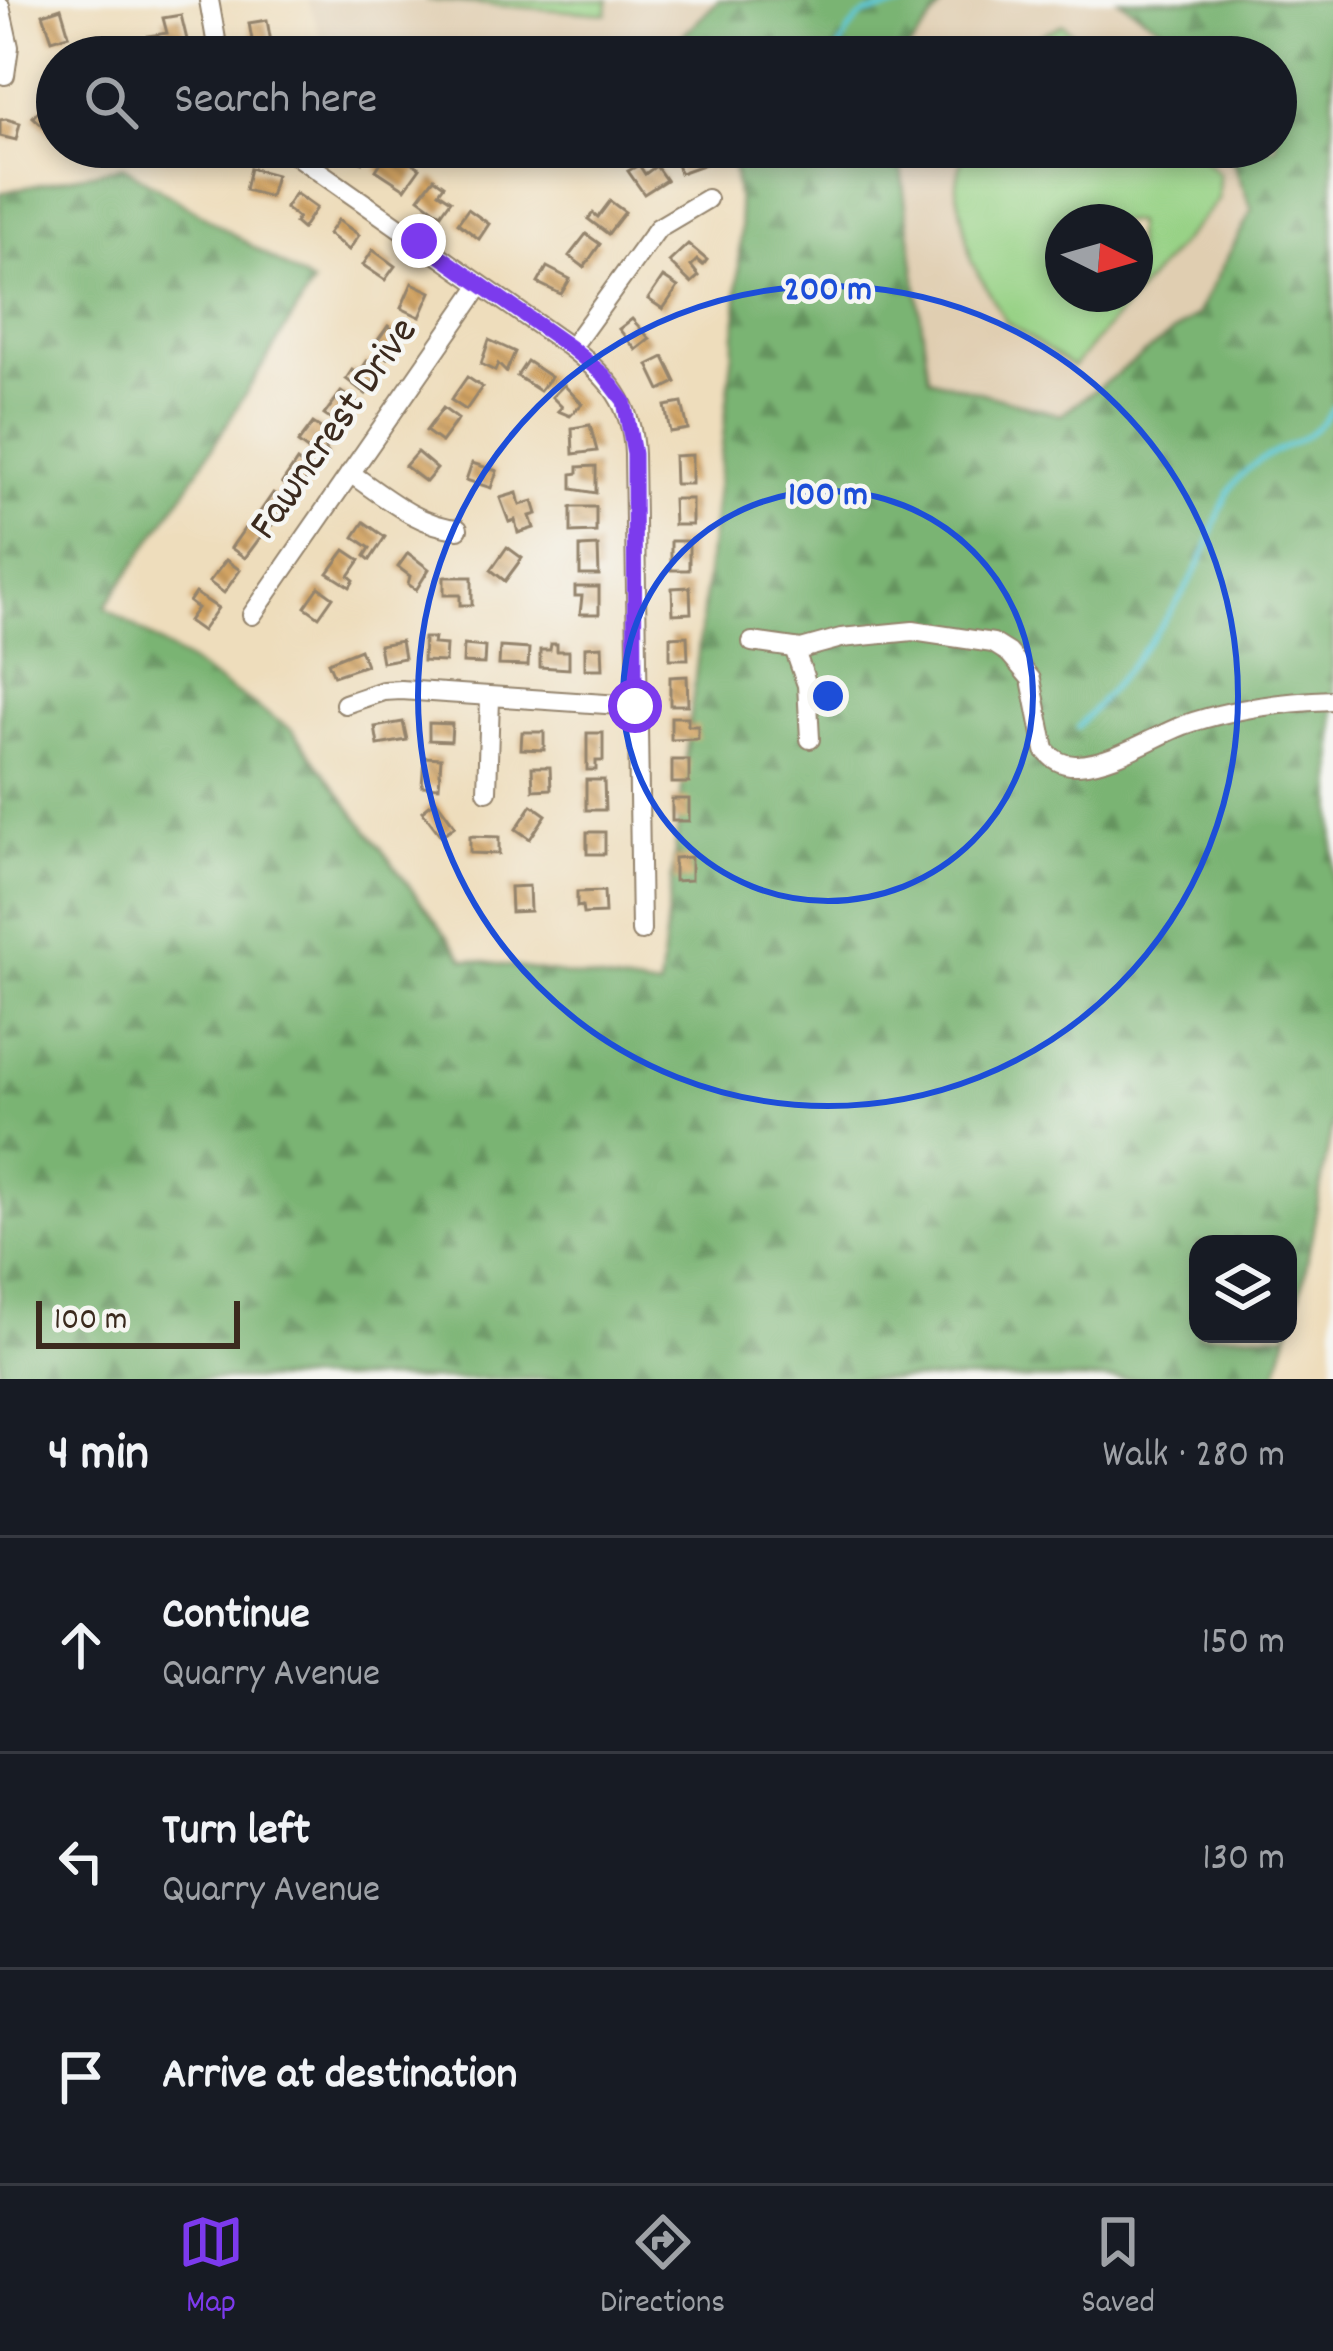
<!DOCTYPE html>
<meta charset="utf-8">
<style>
body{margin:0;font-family:Dekko,sans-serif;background:#20242c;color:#f1f3f6}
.controls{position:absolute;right:36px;bottom:36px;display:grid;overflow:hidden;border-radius:24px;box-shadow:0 6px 18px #0003}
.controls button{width:108px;height:108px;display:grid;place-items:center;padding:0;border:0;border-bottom:3px solid #363941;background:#171b24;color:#f1f3f6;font:60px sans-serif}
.compass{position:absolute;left:1045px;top:204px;width:108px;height:108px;border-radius:50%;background:#171b24;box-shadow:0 6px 18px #0003;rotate:95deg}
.scale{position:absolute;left:36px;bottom:30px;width:204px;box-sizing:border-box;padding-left:12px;border:6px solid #3b2a1e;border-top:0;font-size:33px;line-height:42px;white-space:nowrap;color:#3b2a1e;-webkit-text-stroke:9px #f6f6f2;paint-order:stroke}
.stop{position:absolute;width:36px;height:36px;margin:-27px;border:9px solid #7c3aed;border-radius:50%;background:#fff}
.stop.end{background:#7c3aed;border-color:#fff;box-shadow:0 3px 12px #0008}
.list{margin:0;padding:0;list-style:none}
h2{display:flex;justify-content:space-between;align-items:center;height:156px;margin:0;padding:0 48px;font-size:51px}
h2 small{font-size:39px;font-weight:400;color:#9ea1a6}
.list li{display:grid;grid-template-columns:78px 1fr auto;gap:36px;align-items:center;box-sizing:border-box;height:216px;padding:0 48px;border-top:3px solid #363941}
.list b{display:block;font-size:45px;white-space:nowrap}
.list p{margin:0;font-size:39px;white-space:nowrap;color:#9ea1a6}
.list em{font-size:39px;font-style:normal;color:#9ea1a6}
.icon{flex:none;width:66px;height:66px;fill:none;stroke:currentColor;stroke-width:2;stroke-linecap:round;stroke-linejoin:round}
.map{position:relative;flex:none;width:1333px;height:1379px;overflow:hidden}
.search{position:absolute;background:#171b24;box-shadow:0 6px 18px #0003;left:36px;right:36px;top:36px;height:132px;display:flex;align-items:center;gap:30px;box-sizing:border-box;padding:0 42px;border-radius:66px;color:#9ea1a6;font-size:45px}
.sheet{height:804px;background:#171b24}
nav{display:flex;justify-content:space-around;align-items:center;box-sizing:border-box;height:168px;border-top:3px solid #363941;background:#171b24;font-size:33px;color:#9ea1a6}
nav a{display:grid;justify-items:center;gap:6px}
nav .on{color:#7c3aed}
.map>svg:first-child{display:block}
.built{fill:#e0ceb1;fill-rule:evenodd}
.green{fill:#98d286;stroke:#6a7e52;stroke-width:3;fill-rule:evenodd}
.forest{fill:url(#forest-firs);stroke:#5a6f48;stroke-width:3}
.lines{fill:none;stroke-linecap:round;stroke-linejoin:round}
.stream{stroke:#5fc9d9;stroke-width:4.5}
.building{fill:url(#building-back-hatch)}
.minor-casing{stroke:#94846d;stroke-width:22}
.minor{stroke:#fff;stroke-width:18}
.route{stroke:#7c3aed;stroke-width:15}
.ring{fill:none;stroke:#1d4ed8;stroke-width:6}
.labels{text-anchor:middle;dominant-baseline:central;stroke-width:9;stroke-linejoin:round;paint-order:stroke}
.street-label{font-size:42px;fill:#3b2a1e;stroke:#f6f6f2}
.centre{fill:#1d4ed8;stroke:#f6f6f2;stroke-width:6}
.ring-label{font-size:36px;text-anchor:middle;font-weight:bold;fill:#1d4ed8;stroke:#f6f6f2;stroke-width:9;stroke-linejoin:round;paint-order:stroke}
</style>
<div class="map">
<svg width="1333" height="1379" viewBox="0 0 1333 1379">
<defs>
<pattern id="forest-firs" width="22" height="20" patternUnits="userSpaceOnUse" patternTransform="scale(3)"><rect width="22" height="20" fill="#7ab473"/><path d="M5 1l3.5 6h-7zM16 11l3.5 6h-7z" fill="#65935e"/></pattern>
<pattern id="building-back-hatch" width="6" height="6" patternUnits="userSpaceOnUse" patternTransform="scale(3)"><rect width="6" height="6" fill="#d3a464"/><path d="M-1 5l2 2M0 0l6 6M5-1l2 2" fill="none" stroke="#ac8652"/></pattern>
</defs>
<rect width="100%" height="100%" fill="#f6f6f2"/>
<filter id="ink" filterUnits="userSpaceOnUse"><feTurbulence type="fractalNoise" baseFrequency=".00833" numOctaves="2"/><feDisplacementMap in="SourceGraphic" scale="24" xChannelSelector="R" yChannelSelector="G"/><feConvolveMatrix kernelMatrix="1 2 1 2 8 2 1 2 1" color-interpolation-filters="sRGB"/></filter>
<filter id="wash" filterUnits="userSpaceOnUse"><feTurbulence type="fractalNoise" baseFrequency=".004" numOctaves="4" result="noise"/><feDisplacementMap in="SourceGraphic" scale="48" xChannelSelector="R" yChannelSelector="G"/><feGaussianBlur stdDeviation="2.7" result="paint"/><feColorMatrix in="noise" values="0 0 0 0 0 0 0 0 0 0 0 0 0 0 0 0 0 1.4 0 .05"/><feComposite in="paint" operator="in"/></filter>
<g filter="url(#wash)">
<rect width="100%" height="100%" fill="#eeddbc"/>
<!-- built -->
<g class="built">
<polygon points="308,0 719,0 661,57 327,57"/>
<polygon points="947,0 1119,0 1186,43 1192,57 904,57"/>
<path d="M 898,147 L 1227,147 L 1253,210 L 1197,316 L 1061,415 L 929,378 ZM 1063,222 L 1135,222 L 1135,294 L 1063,294 Z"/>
</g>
<!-- green -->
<g class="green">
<polygon points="426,0 608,0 607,14"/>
<polygon points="1063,24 1097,57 1003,57 1008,51"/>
<path d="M 964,147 L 1191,147 L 1219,174 L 1218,200 L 1073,367 L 1006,322 L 971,261 L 956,187 ZM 1135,222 L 1135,294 L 1063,294 L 1063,222 Z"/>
</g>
<!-- forest -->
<g class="forest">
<polygon points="719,0 947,0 903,57 675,57 668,50"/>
<polygon points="1119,0 1333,0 1333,1120 1303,1283 1288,1334 1288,1244 1198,1244 1198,1334 1288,1334 1275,1379 0,1379 0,193 123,166 313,284 186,490 105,607 292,730 464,959 659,989 736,325 741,227 731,147 898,147 929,378 1061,415 1197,315 1252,210 1227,147 1276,147 1276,57 1192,57 1186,43"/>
</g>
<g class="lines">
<!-- stream -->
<g class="stream">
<path d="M 827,57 L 834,55 C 845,43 850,21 866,14 C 878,10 894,10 907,5 L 909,0"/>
<path d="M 1078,727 C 1122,676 1169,623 1200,563 C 1214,536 1218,502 1239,478 C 1266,446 1312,447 1333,407"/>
</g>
</g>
<g id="blocks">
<!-- building -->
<g class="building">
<polygon points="61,8 69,35 52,40 43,14"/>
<polygon points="181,15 187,40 149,44 148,36 167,33 163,18"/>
<polygon points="267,20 272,48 254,51 249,23"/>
<polygon points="51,98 57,103 52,134 33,117"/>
<polygon points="6,119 20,123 16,140 0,136 0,120"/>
<polygon points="341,147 372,147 362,162"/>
<polygon points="699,148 705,164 680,173 674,156"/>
<polygon points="385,156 397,163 402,156 420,168 405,189 376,170"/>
<polygon points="639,165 645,174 656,166 666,180 644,194 628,171"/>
<polygon points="250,168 276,175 270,197 245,190"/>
<polygon points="434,178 444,185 439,192 451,200 441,214 419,198"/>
<polygon points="295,193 316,208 302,229 295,223 298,218 285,208"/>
<polygon points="610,201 625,212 608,234 588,219 593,213 598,217"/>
<polygon points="468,209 489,224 479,239 458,223"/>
<polygon points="338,220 359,235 349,250 328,234"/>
<polygon points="586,234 600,244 584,267 569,256"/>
<polygon points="688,244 707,260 703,265 697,260 691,266 699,276 691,283 669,262"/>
<polygon points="373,250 395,266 385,280 363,265"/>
<polygon points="547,267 570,279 561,294 538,283"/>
<polygon points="663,277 678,287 663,309 648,299"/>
<polygon points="412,283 431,292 420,317 401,308"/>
<polygon points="632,319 650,339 636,350 619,329"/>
<polygon points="388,326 402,336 387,358 373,347"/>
<polygon points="489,340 515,352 506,372 498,364 495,371 481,364"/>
<polygon points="664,357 676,382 660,390 648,365"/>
<polygon points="367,361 382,371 366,394 346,379 352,370 358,374"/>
<polygon points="527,361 551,377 540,391 517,376"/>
<polygon points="467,377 482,387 466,410 451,400"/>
<polygon points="564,385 582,404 570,416 558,411 562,407 552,397"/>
<polygon points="341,392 358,404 342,427 324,415"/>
<polygon points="682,403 688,429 670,432 665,406"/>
<polygon points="443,408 458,419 441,442 426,431"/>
<polygon points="313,423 334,437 325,449 330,458 322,453 318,458 298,443"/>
<polygon points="590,425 597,451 573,454 572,428"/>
<polygon points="417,452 437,469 426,482 405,466"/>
<polygon points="692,455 692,484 675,484 674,456"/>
<polygon points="297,461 312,472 297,493 282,483"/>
<polygon points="472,463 497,471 491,488 466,480"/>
<polygon points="596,466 596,493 572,489 572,474 578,473 578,467"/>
<polygon points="273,493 287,503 272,525 258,515"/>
<polygon points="517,493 520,505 533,501 537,514 530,516 534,528 518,533 515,520 509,522 500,498"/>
<polygon points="673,499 692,499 692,525 674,525"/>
<polygon points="571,507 596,507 596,532 571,533"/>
<polygon points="364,522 385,537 370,560 365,556 370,548 354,537"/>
<polygon points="247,525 262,535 245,558 231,548"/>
<rect x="671" y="541" width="18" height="29"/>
<polygon points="598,546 599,575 580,575 580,547"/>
<polygon points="507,547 522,558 505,581 491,570"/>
<polygon points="345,550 360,560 349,576 354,580 350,587 328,573"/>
<polygon points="408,553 429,569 416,590 408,584 410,576 398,567"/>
<polygon points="226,560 240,570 224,593 209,582"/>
<polygon points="444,577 472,577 472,605 460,605 460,595 444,595"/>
<polygon points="319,587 333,597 319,617 305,607"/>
<polygon points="575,587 599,587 599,614 580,614 582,596 575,596"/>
<polygon points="690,587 691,613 673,614 672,588"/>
<polygon points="195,593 218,608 202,631 188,621 197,608 189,602"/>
<polygon points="687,636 688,659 670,659 670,637"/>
<polygon points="424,638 434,638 433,644 446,645 445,662 423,661"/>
<polygon points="401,641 404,658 382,662 379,645"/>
<polygon points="551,644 557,644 557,651 569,651 569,669 540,667 540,650 550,650"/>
<polygon points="464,645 485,647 484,664 463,663"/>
<polygon points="602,646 603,669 585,669 585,647"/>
<polygon points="500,647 529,649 528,666 499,665"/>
<polygon points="360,649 366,665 334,676 328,662"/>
<polygon points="687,676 688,705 670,705 670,677"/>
<polygon points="671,717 688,717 688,726 698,726 698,739 671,740"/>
<polygon points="403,722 407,740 378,745 375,727"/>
<polygon points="429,723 452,724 451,741 429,740"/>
<polygon points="522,732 544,732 544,750 521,749"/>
<polygon points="587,733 603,733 603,761 596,761 596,770 587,770"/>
<polygon points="424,757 441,758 439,787 422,786"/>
<rect x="672" y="760" width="17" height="23"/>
<polygon points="532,767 550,767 551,789 533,790"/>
<polygon points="586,780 604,780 605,810 586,810"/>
<rect x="672" y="799" width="17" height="22"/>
<polygon points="436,800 455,826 441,836 422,811"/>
<polygon points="532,805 546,815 530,839 516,829"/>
<rect x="587" y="832" width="18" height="22"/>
<polygon points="470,836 499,837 499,854 470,853"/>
<polygon points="691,857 691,880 674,881 674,858"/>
<polygon points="529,886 530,911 511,912 510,887"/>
<polygon points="604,891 605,913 583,914 582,906 577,907 577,892"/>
</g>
</g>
</g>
<g filter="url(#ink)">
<use href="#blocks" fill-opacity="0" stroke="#94846d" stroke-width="3"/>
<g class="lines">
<!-- minor casing -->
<g class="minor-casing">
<g id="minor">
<polyline points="209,0 219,57"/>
<polyline points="0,6 9,47 5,75"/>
<path d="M 284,147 L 571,348 C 609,378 632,403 634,454 L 641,931"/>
<polyline points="571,348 658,228 707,199"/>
<path d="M 350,473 C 384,496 416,525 458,529"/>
<polyline points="252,615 480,286"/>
<path d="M 752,642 L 801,649 L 841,638 L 913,631 L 993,643 L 1009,653 L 1031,679 L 1045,750 C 1054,761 1064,766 1078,765 C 1114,763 1151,738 1184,725 C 1232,708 1282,702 1333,700"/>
<polyline points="794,648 807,685 810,739"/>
<polyline points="345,704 383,691 401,690 635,706"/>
<polyline points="487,791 490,699"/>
</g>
</g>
<!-- minor -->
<use href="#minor" class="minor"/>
</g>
</g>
<g class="lines" filter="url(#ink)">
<!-- route -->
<polyline class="route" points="419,241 571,348 604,375 624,401 634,454 635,706"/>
</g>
<!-- distance rings -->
<g class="ring">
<circle cx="828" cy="696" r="205"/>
<circle cx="828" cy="696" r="410"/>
</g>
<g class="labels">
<!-- street labels -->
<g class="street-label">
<text transform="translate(336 430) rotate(-55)">Fawncrest Drive</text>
</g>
</g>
<circle cx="828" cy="696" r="18" class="centre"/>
<g class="ring-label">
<text x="828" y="299">200 m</text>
<text x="828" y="504">100 m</text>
</g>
</svg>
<div class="controls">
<button><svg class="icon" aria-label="layers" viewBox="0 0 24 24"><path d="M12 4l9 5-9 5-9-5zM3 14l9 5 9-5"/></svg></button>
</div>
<svg class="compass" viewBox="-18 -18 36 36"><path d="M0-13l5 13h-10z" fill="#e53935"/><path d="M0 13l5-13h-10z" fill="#9ea1a6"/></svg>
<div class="scale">100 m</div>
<div class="stop" style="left:635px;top:706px"></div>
<div class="stop end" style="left:419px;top:241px"></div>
<div class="search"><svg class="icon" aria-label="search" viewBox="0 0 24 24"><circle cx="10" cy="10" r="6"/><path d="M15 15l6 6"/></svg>Search here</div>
</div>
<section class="sheet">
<h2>4 min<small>Walk · 280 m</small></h2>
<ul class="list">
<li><svg class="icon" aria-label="ahead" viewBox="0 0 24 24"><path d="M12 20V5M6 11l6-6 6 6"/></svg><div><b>Continue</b><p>Quarry Avenue</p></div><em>150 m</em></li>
<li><svg class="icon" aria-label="left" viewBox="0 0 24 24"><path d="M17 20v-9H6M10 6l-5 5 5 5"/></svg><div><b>Turn left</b><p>Quarry Avenue</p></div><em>130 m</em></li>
<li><svg class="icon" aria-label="arrive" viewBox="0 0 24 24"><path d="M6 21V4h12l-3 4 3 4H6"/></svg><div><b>Arrive at destination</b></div></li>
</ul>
</section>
<nav>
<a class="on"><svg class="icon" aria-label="map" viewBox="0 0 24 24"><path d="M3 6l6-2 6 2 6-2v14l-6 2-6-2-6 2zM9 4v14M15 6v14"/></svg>Map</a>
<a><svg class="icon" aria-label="directions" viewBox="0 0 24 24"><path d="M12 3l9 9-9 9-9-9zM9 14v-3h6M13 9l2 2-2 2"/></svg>Directions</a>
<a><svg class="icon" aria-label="saved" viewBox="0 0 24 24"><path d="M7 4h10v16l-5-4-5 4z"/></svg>Saved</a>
</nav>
